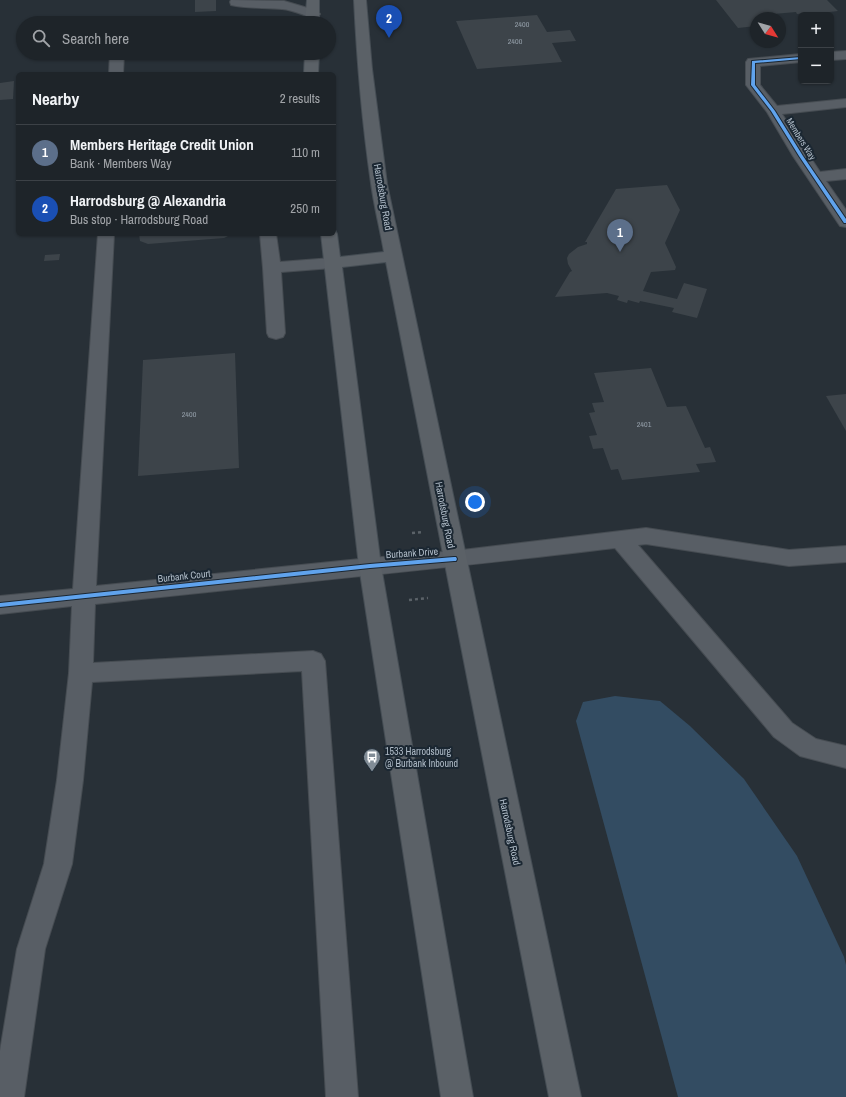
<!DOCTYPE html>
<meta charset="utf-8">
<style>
body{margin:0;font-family:"Archivo Narrow",sans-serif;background:#2b3035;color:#f1f3f6}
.controls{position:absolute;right:12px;top:12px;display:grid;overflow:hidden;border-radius:6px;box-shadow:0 1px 3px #0004}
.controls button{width:36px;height:36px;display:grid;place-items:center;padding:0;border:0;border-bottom:1px solid #3c4146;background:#1e2429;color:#f1f3f6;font:20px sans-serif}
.compass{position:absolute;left:750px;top:12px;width:36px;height:36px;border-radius:50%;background:#1e2429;box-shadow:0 1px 3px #0004;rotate:127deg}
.you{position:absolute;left:475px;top:502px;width:14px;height:14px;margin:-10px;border:3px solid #fff;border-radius:50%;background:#1a73e8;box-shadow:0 0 0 6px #1a73e833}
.badge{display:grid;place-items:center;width:26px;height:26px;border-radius:50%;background:#818c96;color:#fff;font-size:13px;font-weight:700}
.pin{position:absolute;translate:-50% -33px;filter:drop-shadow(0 1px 2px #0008)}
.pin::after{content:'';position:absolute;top:21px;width:14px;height:12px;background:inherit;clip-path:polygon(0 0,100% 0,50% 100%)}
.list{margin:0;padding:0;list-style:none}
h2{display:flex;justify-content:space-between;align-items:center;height:52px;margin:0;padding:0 16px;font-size:17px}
h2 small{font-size:13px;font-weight:400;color:#a1a4a8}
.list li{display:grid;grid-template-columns:26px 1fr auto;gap:12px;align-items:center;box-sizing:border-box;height:56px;padding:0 16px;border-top:1px solid #3c4146}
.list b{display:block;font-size:15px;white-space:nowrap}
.list p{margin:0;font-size:13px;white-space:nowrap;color:#a1a4a8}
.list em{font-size:13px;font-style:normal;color:#a1a4a8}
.icon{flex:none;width:22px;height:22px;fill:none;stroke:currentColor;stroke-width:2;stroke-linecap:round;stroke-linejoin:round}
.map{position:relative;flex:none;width:846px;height:1097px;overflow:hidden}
.search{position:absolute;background:#1e2429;box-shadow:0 1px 3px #0004;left:16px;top:16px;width:320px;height:44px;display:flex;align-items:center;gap:10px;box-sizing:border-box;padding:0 14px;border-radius:22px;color:#a1a4a8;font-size:15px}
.panel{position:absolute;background:#1e2429;box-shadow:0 1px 3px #0004;left:16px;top:72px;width:320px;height:164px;border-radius:6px}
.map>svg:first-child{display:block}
.water{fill:#334c62}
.building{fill:#3d444a}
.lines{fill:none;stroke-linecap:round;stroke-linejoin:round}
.minor-casing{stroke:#464c52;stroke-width:2}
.major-casing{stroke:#454d54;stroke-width:2}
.path{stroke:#5b6268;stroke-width:2.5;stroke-dasharray:3 3;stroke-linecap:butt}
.minor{fill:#585e65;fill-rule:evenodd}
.major{fill:#5b6167;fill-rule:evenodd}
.cycleway-casing{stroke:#1b2732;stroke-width:2}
.cycleway{fill:#60a3ed;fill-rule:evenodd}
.labels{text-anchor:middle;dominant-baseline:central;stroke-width:4;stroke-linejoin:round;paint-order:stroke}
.number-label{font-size:8px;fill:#949fa9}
.far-street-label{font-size:9px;fill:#b1bdc9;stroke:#1b2732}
.street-label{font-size:10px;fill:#b1bdc9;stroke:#1b2732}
.poi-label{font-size:10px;fill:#b1bdc9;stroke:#1b2732;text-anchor:start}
</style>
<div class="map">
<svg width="846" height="1097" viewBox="0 0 846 1097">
<rect width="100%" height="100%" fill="#283037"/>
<!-- water -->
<polygon class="water" points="615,696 660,701 690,726 744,779 797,856 844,957 846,965 846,1097 678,1097 576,721 583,702"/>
<!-- building -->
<g class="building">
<polygon points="195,0 216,0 216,11 195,12"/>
<polygon points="716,0 827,0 838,11 813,14 812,13 797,14 796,12 761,15 764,18 756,18 756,26 738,28"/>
<polygon points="537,15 547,32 570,30 576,41 552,43 562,62 477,69 456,21"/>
<polygon points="242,16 243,23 157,23 157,22"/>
<polygon points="14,81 13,99 0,100 0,83"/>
<polygon points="667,185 680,210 665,243 676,267 675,270 651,272 643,291 677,299 684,283 707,289 697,318 672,312 674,308 640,301 639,303 628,300 627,303 617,300 619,296 607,293 555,297 570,272 572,271 568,264 567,258 569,254 578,247 587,244 587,242 585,242 616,189"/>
<polygon points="139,234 232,234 224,238 148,244 140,241"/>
<polygon points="60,254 59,260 44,261 45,255"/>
<polygon points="235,353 239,468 138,476 143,360"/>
<polygon points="651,368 667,407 686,406 705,448 710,447 716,462 696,464 700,472 622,480 618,469 611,470 603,448 593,449 589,436 597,435 589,413 595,412 592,403 604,402 594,373"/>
<polygon points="846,394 846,431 826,396"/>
</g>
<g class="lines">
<!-- minor casing -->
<g class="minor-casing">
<g id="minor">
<path d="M 231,0 L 284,1 L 318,11 L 320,14 L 318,17 L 313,18 C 303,15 293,10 282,9 C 265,7 249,9 231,5 L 230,2 Z"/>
<polygon points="846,51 846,59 831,60 831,52"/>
<polygon points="110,53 124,53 123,74 109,74"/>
<polygon points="801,54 801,62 760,66 760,85 777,106 846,99 846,107 782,114 820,172 846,169 846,179 826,181 846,210 846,227 840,226 793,156 767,112 746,85 746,62 748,59"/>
<path d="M 98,234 L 114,234 L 96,586 L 370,558 L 454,551 L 646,528 L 789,550 L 846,546 L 846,562 L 789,566 L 646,544 L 638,545 L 792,723 L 816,739 L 846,746 L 846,768 L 800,756 L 774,737 L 615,548 C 442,569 268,585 95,604 L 93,663 L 313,651 L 321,654 L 325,661 L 358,1097 L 326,1097 L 302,671 L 92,682 L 83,780 L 72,864 L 45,949 L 24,1097 L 0,1097 L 0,1051 L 17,949 L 44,864 L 57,780 L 69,673 L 72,606 L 0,614 L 0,596 L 73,589 Z"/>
<polygon points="260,234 276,234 280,262 332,258 338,259 341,263 338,267 332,268 281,272 285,333 283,337 276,339 269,337 267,333 263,268"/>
</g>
</g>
<!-- major casing -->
<g class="major-casing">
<g id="major">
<polygon points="307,0 319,0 319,23 305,23"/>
<path d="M 354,0 L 366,0 L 372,69 L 387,184 L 581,1097 L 549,1097 L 386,262 L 342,267 L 381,566 L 473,1097 L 441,1097 L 359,566 L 321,234 L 334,234 L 335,230 L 337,234 L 340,257 L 384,252 C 380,229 374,206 371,183 C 362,122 357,61 354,0 Z"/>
<polygon points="305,53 319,53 318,74 304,74"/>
</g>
</g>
<!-- path -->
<g class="path">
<polyline points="412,533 423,532"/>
<polyline points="409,600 428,598"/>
</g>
<!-- minor -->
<use href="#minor" class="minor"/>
<!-- major -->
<use href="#major" class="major"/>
<!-- cycleway casing -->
<g class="cycleway-casing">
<g id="cycleway">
<polygon points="801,57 801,59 755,63 755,85 775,111 803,156 846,219 846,223 844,223 799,156 771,111 751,85 752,61"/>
<polygon points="454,557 456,557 457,559 456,561 454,561 370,568 0,607 0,603 370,564"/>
</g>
</g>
<!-- cycleway -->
<use href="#cycleway" class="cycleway"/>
</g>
<!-- icons -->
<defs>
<g id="bus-pin" transform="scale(0.9)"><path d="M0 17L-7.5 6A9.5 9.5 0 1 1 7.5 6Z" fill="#818c96" stroke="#1b2732"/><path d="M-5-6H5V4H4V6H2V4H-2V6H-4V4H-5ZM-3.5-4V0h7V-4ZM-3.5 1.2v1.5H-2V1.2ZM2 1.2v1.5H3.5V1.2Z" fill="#fff"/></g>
</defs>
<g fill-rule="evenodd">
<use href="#bus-pin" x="372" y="757"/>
</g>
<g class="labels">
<!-- number labels -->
<g class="number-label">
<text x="522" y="24">2400</text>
<text x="515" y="41">2400</text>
<text x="189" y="414">2400</text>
<text x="644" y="424">2401</text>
</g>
<!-- far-street labels -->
<g class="far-street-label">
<text transform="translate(801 139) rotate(58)">Members Way</text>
</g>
<!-- street labels -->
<g class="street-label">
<text transform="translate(383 197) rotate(80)">Harrodsburg Road</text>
<text transform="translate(445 515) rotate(79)">Harrodsburg Road</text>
<text transform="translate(412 553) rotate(-4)">Burbank Drive</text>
<text transform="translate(184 576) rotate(-6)">Burbank Court</text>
<text transform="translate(510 832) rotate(78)">Harrodsburg Road</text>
</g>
<!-- poi labels -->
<g class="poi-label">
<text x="385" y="751">1533 Harrodsburg<tspan x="385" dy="12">@ Burbank Inbound</tspan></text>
</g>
</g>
</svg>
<div class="controls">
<button>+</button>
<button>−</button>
</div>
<svg class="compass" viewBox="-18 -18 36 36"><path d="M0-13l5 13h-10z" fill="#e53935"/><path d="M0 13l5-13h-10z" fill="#a1a4a8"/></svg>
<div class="you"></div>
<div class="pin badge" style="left:620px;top:252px;background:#5c6f8a">1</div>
<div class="pin badge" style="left:389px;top:38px;background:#1a4fb4">2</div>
<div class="search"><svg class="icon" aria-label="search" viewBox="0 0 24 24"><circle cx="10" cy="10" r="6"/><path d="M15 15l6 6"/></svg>Search here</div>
<section class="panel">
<h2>Nearby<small>2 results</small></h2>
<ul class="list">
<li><span class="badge" style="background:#5c6f8a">1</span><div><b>Members Heritage Credit Union</b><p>Bank · Members Way</p></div><em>110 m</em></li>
<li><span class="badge" style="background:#1a4fb4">2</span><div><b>Harrodsburg @ Alexandria</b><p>Bus stop · Harrodsburg Road</p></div><em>250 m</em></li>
</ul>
</section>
</div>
